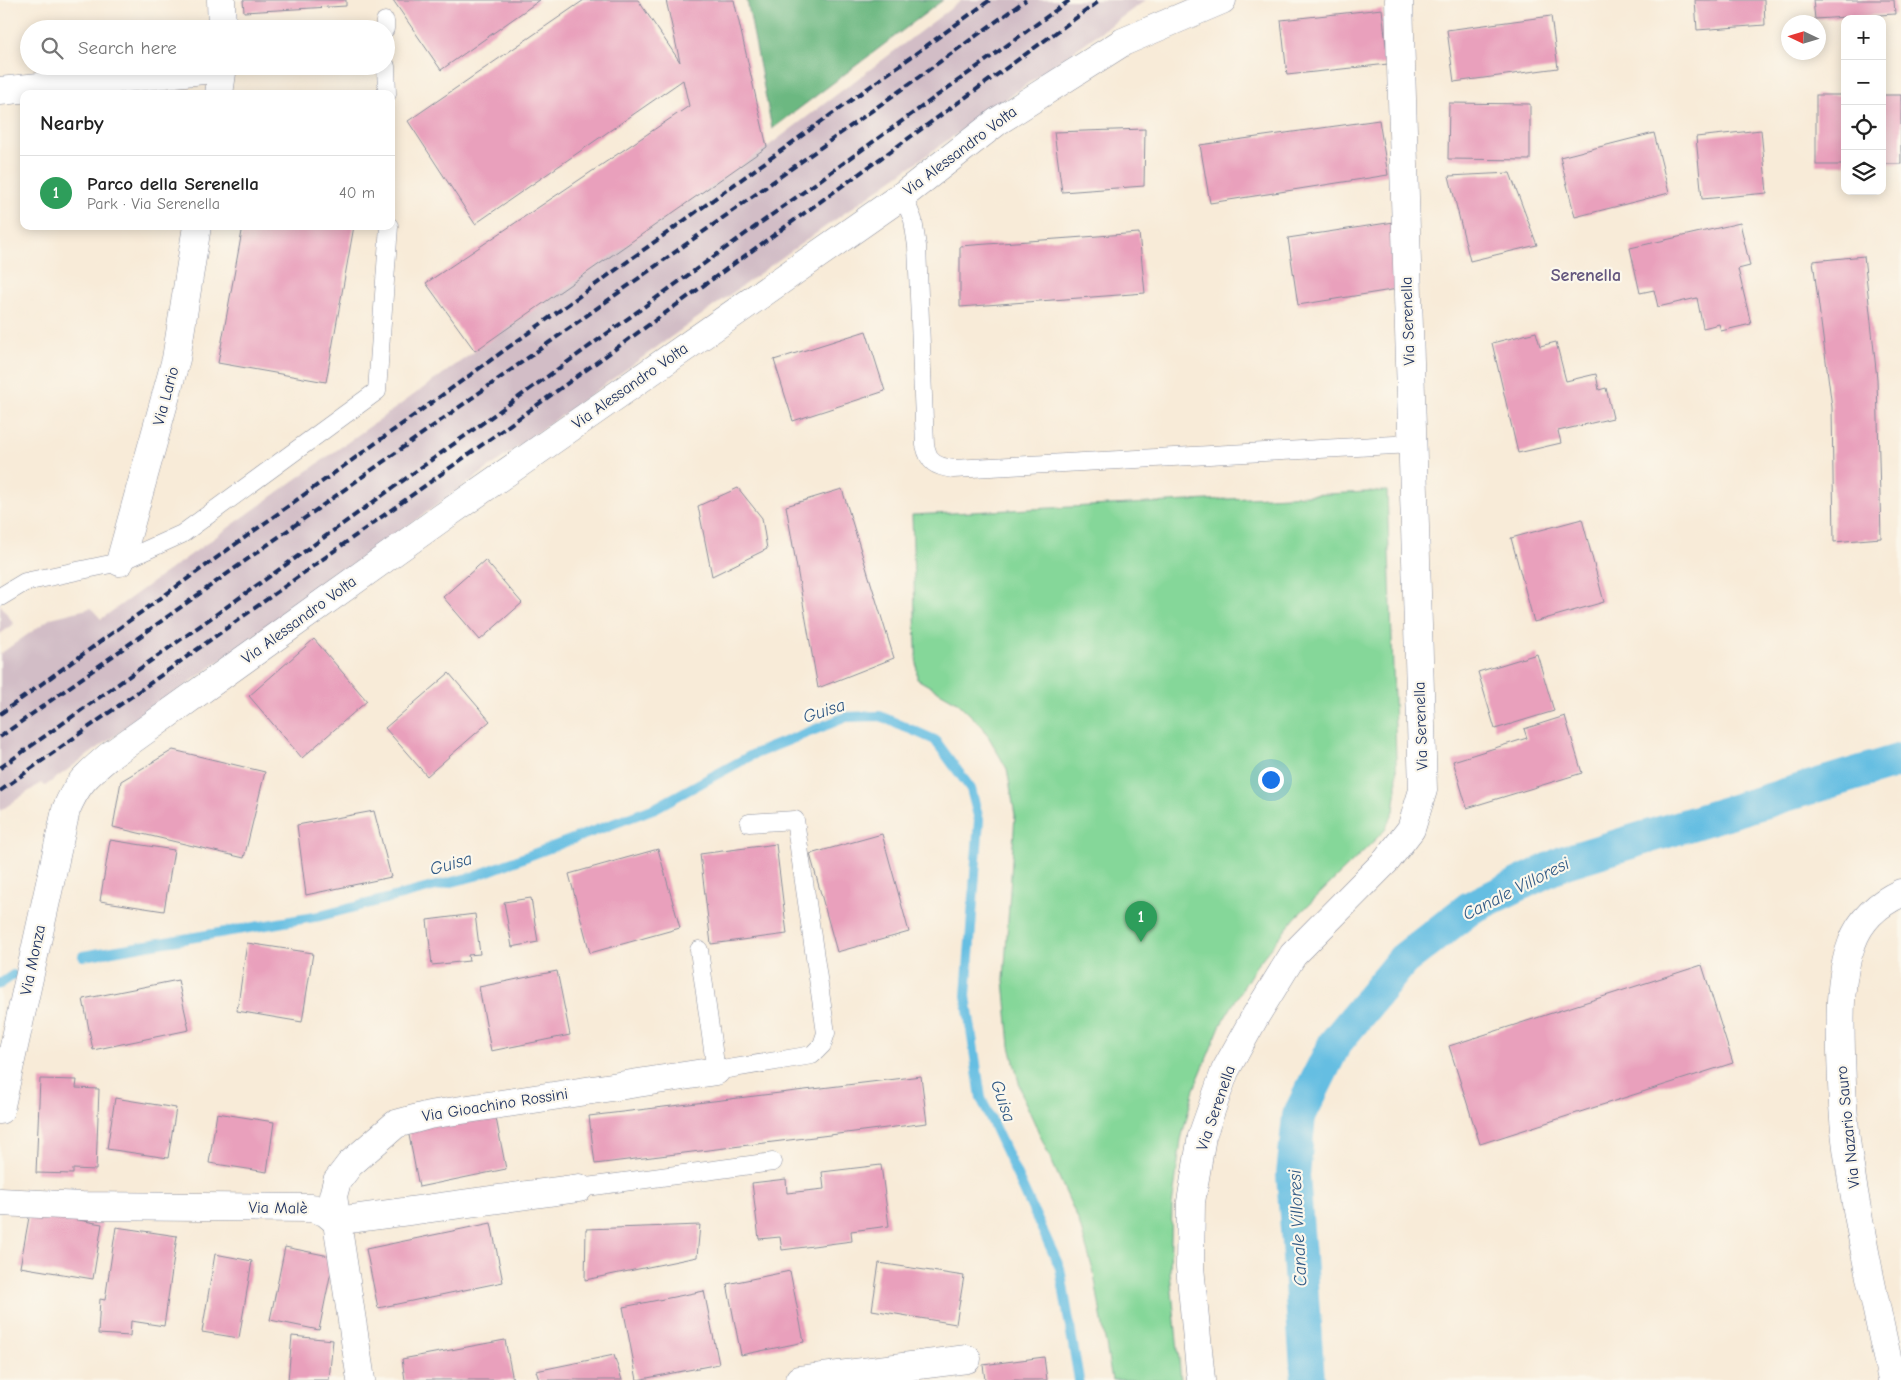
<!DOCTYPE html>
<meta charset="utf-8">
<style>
body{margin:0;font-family:"Comic Neue",sans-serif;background:#f6f6f6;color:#222}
.controls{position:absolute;right:15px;top:15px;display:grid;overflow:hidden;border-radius:10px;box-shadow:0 2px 12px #0003}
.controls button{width:45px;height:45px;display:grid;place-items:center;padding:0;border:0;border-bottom:1px solid #e0e0e0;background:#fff;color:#222;font:25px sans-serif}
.compass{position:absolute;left:1781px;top:15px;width:45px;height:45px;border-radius:50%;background:#fff;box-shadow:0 2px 12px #0003;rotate:274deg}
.you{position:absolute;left:1270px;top:779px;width:18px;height:18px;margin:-12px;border:4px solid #fff;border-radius:50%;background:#1a73e8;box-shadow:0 0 0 8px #1a73e833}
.badge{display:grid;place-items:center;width:32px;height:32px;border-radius:50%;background:#0b8043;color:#fff;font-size:16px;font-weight:700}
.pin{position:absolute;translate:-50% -41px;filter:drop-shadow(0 1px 2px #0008)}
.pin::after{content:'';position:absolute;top:26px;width:18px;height:15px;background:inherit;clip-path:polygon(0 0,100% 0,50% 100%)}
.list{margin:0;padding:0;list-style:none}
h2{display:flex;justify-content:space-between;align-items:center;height:65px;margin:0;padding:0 20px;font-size:21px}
h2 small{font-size:16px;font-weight:400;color:#767676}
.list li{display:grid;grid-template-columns:32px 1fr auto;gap:15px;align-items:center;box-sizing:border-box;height:75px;padding:0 20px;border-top:1px solid #e0e0e0}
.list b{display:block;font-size:19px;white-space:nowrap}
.list p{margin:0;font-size:16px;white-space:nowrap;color:#767676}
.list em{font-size:16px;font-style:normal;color:#767676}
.icon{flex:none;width:28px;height:28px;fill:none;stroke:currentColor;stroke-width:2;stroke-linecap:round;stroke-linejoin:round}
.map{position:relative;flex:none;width:1901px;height:1380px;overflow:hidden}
.search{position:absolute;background:#fff;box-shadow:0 2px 12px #0003;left:20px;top:20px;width:375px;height:55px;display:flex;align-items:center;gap:12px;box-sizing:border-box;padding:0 18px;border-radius:28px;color:#767676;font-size:19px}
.panel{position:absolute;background:#fff;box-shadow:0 2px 12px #0003;left:20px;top:90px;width:375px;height:140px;border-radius:10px}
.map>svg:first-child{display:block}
.industrial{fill:#d2bdc6}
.green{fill:#85d799;stroke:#50837c}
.forest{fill:#6cb881;stroke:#447470}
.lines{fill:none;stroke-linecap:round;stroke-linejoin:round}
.stream{stroke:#65bee2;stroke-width:10}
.canal{stroke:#65bee2;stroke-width:34}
.building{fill:#e9a0bc}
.lane-casing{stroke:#8a8d9b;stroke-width:19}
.street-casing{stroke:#8a8d9b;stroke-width:29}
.lane{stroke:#fff;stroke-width:18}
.street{stroke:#fff;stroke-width:28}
.rail{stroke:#1b2f5e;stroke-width:4;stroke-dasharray:8 4;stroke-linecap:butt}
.labels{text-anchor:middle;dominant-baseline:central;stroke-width:4.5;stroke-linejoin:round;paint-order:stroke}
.street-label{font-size:16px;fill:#1b2f5e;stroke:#fbf7ec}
.neighbourhood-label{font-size:18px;font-weight:bold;fill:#63577f;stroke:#fbf7ec}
.water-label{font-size:18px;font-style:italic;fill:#315a86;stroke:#fbf7ec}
</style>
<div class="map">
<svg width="1901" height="1380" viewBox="0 0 1901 1380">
<rect width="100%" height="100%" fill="#fbf7ec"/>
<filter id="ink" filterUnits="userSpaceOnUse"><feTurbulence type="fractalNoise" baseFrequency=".02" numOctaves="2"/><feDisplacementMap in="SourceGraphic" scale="10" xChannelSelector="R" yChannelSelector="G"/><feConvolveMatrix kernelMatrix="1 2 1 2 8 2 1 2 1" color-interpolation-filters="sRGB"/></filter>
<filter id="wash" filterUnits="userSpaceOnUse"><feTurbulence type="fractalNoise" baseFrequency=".0096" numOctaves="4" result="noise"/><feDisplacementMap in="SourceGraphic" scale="20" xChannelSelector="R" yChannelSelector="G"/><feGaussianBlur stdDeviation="1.12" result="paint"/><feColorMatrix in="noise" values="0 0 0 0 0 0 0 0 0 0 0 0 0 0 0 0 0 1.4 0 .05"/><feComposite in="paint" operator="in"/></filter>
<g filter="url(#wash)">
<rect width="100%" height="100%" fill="#f8ebd8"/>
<!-- industrial -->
<g class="industrial">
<polygon points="962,0 1146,0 791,251 45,786 41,783 0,811 0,654 51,618 91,608 101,619 475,351 767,147"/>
<polygon points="0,604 14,624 0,634"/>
</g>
<!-- green -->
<polygon class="green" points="1387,491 1397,787 1394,811 1384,831 1295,918 1256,966 1220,1026 1194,1089 1181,1140 1172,1206 1170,1272 1181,1380 1112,1380 1094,1274 1079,1222 1022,1095 1010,1046 1004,980 1015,815 1007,769 983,727 957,702 917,679 912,515"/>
<!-- forest -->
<polygon class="forest" points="747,0 943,0 772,129"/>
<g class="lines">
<!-- stream -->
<g class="stream">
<polyline points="83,956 320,916 475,876 655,808 752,755 846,717 880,716 935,740 971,789 979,820 966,996 981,1098 1060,1268 1079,1380"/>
<polyline points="0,984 13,975"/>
</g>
<!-- canal -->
<polyline class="canal" points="1308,1380 1293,1175 1299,1116 1335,1043 1403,960 1470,908 1565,862 1901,760"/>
</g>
<g id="blocks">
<!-- building -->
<g class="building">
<polygon points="243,0 346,0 346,6 244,12"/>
<polygon points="393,0 540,0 441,70"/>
<polygon points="584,0 638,0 680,62 666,0 734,0 767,147 475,351 426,283 689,106 683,80 475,224 408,121"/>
<polygon points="1695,0 1764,0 1765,25 1697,30"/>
<polygon points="1813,0 1894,0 1895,14 1815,19"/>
<polygon points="1382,9 1388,64 1287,75 1281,20"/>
<polygon points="1551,16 1558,68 1454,82 1447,30"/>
<rect x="1816" y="95" width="29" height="70"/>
<rect x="1882" y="95" width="19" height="69"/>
<polygon points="1449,103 1530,104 1530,160 1448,159"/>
<polygon points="1379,120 1388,175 1210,203 1200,145"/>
<polygon points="1145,129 1144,186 1062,192 1054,132"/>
<polygon points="1761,130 1767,193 1702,199 1696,137"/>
<polygon points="1654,133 1669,193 1575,217 1560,157"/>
<polygon points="1510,173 1537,245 1470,261 1449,176"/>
<polygon points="1394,222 1404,288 1298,305 1288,238"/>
<polygon points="1740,223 1750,266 1738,269 1751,324 1721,331 1719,324 1703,328 1697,298 1658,307 1654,290 1640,293 1630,248"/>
<polygon points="243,226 354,226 326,382 218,363"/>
<polygon points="1139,233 1145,293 960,307 960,246"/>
<polygon points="1864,256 1877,379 1881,538 1834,542 1832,407 1813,261"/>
<polygon points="866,331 885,391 793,421 774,360"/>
<polygon points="1536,332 1540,346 1556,342 1566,381 1596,374 1599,390 1606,388 1613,418 1558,431 1561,443 1518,453 1492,343"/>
<polygon points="738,488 762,518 767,549 712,576 698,506"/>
<polygon points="842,489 894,658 818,688 786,506"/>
<polygon points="1582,519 1604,602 1534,622 1511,538"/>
<polygon points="485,560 522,603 480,640 443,597"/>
<polygon points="314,639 367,701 302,758 249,696"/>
<polygon points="1537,654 1554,711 1495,729 1478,672"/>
<polygon points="449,673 490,721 427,776 385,728"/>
<polygon points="1565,716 1582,773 1467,808 1453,761 1527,738 1524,729"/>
<polygon points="173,750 265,772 244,858 113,827 121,781"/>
<polygon points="374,811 391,877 306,895 297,825"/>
<polygon points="882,834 909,932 837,952 810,854"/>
<polygon points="110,840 174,850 164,911 100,901"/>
<polygon points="776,844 787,934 711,944 700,854"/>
<polygon points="658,849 680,928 590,953 569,874"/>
<polygon points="531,898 538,942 512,947 504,902"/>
<polygon points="475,914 480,954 468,955 469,961 432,965 427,920"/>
<polygon points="247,943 313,953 302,1022 237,1011"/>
<polygon points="1702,965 1733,1063 1480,1144 1449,1046"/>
<polygon points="557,971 570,1035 491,1051 479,987"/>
<polygon points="178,980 189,1030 93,1050 83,999"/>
<polygon points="921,1076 927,1123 595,1164 589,1116"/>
<polygon points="40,1079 77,1080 76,1088 99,1089 96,1170 73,1169 73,1174 36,1173"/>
<polygon points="115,1098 176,1108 168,1158 107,1149"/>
<polygon points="217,1113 274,1122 267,1172 209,1163"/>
<polygon points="495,1113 506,1169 419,1187 408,1130"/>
<polygon points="881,1165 889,1226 851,1231 852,1241 782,1250 780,1237 759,1239 752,1183 786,1179 787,1193 824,1189 822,1172"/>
<polygon points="30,1212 102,1224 93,1279 20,1267"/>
<polygon points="491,1223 503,1282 378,1308 366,1249"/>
<polygon points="700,1225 697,1257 585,1280 586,1229"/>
<polygon points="116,1227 177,1236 164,1326 131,1321 130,1336 98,1334 100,1299 105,1300"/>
<polygon points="285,1247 334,1257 319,1330 270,1320"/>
<polygon points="215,1254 252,1261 239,1338 202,1332"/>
<polygon points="879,1263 964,1276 956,1324 872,1310"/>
<polygon points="790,1271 804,1342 741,1355 727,1284"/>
<polygon points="704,1291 719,1364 637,1380 623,1307"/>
<polygon points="292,1336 333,1340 329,1380 288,1380"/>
<polygon points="505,1340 513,1380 405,1380 402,1359"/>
<polygon points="614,1355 622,1380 539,1380 536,1371"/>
<polygon points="1044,1357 1047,1380 985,1380 983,1365"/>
</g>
</g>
</g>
<g filter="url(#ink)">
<use href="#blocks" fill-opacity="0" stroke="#8a8d9b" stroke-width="1"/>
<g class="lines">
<!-- lane casing -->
<g class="lane-casing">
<g id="lane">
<polyline points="385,21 385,29"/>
<polyline points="386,66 387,94"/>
<path d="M 903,195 L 913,220 L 917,246 L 925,445 C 929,463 935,466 953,469 L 1413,444"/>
<polyline points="0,597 25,582 120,562 182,534 377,391 389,226"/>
<polyline points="699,950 716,1071 812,1055 822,1045 826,1033 795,820 749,823"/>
<polyline points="579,1188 773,1162"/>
</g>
</g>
<!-- street casing -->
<g class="street-casing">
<g id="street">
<polyline points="221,0 222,29"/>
<polyline points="0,91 223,68"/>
<polyline points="219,94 223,66"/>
<polyline points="120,562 176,359 197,226"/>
<path d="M 0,1110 L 66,810 C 77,783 87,775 108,757 L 440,519 L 903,195 L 998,121 L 1123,42 L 1222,0"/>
<polyline points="0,1202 82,1206 312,1208 325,1212 336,1221 579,1188"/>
<polyline points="361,1380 333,1196 337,1181 350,1164 396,1124 429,1115 716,1071"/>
<polyline points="799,1380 967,1359"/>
<polyline points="1201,1380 1190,1267 1191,1202 1202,1136 1225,1071 1256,1015 1293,955 1387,860 1411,829 1423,790 1399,0"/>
<path d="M 1892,1380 C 1876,1307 1860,1234 1849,1161 C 1843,1125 1842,1088 1841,1052 C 1840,1017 1839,976 1852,943 C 1860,920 1879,903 1901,893"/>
</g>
</g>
<!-- lane -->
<use href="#lane" class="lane"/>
<!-- street -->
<use href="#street" class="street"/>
<!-- rail -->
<g class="rail">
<polyline points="0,714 990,0"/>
<polyline points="0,737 1026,0"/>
<polyline points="0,768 294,559 1070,0"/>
<polyline points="0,791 1101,0"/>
</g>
</g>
</g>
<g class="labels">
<!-- street labels -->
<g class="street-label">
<text transform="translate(960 151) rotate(-37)">Via Alessandro Volta</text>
<text transform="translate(1408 321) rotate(-92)">Via Serenella</text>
<text transform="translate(630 386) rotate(-35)">Via Alessandro Volta</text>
<text transform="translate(166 396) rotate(-75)">Via Lario</text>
<text transform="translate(299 620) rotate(-36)">Via Alessandro Volta</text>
<text transform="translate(1421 726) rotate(-92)">Via Serenella</text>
<text transform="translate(33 960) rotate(-78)">Via Monza</text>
<text transform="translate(495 1105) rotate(-9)">Via Gioachino Rossini</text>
<text transform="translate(1216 1108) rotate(-71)">Via Serenella</text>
<text transform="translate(1848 1127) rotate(-96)">Via Nazario Sauro</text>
<text transform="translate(278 1208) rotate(1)">Via Malè</text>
</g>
<!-- neighbourhood labels -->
<g class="neighbourhood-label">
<text x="1586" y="275">Serenella</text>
</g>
<!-- water labels -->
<g class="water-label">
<text transform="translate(824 711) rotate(-18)">Guisa</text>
<text transform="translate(451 864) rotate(-16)">Guisa</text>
<text transform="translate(1516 889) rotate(-27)">Canale Villoresi</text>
<text transform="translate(1003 1101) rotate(71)">Guisa</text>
<text transform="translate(1298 1228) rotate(-93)">Canale Villoresi</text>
</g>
</g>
</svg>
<div class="controls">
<button>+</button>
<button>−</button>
<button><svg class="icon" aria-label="locate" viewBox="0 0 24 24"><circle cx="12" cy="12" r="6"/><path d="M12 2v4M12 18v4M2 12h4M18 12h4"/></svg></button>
<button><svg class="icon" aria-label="layers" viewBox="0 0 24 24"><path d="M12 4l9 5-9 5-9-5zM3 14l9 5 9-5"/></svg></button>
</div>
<svg class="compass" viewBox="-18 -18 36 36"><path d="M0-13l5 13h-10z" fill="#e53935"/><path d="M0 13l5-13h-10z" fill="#767676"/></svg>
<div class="you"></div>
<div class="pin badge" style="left:1141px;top:942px;background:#2e9e5b">1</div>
<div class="search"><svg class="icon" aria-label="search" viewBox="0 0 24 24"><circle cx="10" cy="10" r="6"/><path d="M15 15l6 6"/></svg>Search here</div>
<section class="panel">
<h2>Nearby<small></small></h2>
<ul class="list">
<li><span class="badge" style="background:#2e9e5b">1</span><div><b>Parco della Serenella</b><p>Park · Via Serenella</p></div><em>40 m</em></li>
</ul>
</section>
</div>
